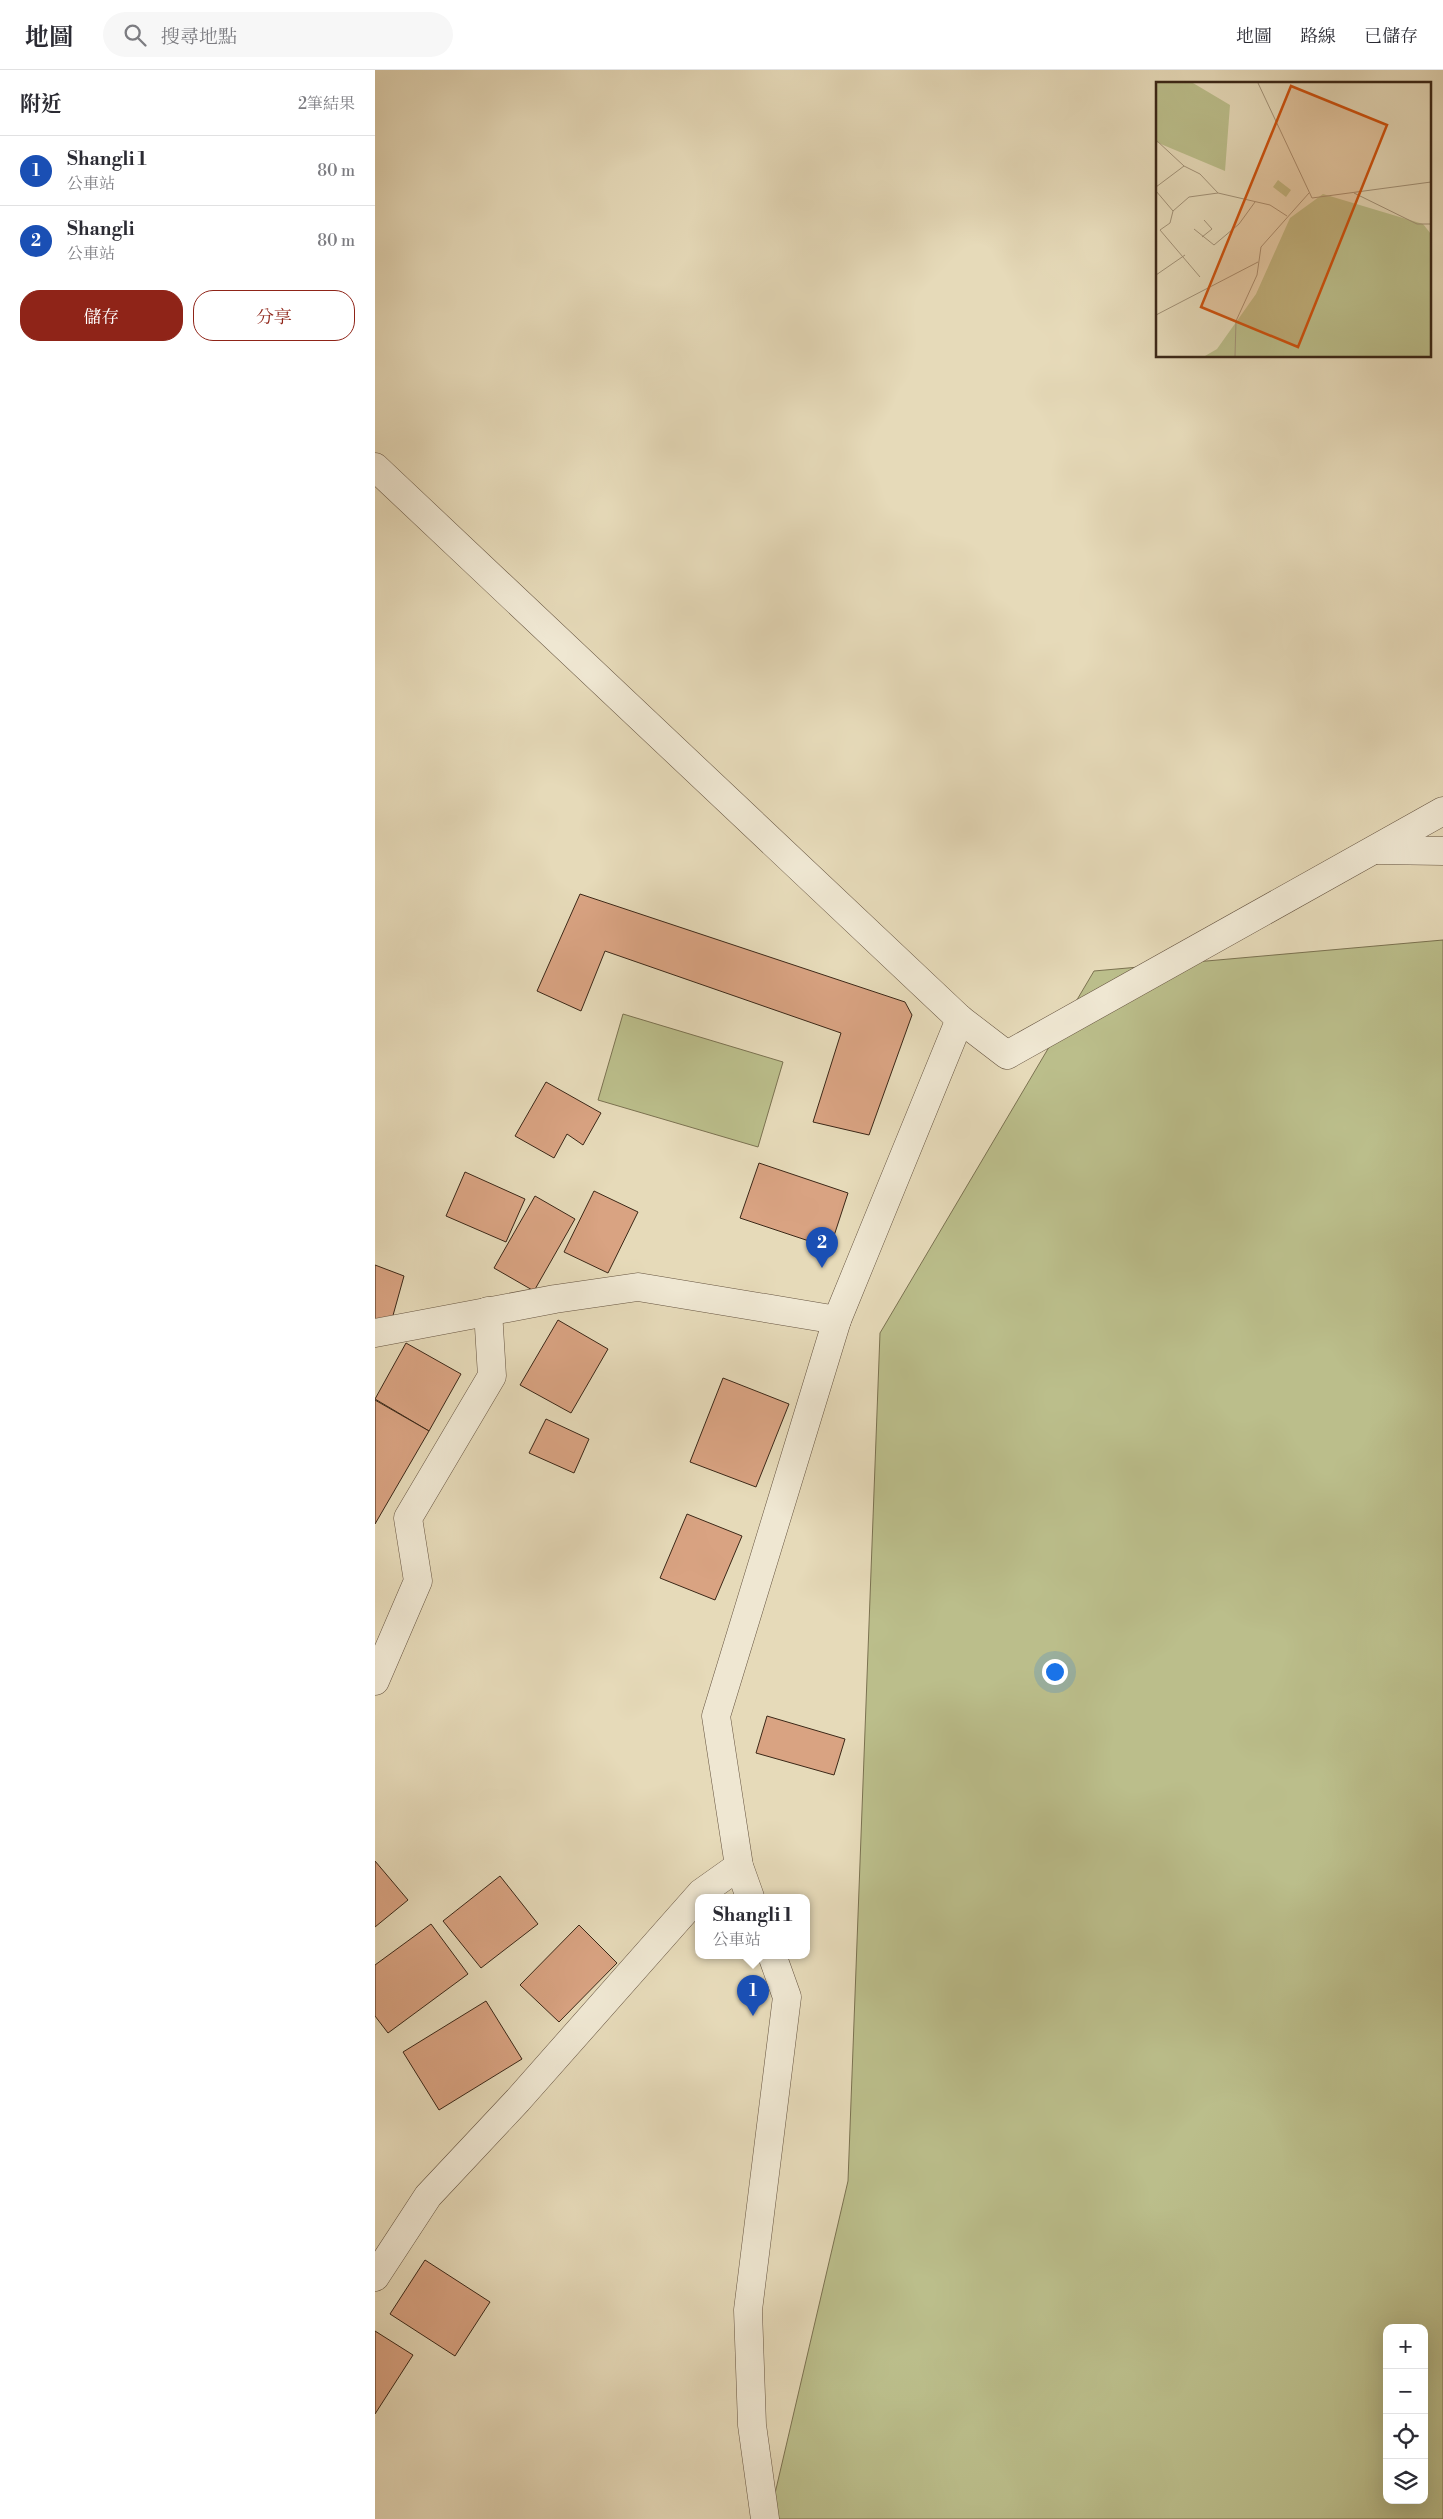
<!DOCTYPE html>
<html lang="zh-TW">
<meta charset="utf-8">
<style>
body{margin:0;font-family:"Libre Bodoni","Noto Serif TC",serif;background:#f7f7f7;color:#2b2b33}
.controls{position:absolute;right:15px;bottom:15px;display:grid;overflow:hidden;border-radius:10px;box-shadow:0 5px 20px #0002}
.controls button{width:45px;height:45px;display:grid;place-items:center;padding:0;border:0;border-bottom:1px solid #e1e1e2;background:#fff;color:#2b2b33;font:25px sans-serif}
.you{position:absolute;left:679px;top:1601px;width:18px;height:18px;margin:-12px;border:4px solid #fff;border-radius:50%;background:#1a73e8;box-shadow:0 0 0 8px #1a73e833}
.badge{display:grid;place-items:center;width:32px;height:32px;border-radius:50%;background:#8f2418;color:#fff;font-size:16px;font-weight:700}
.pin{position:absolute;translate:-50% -41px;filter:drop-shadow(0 1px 2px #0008)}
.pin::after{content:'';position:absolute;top:26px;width:18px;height:15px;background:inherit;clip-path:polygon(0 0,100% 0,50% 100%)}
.popup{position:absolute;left:320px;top:1824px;width:115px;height:65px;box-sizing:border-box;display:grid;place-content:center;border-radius:10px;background:#fff;filter:drop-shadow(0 1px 4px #0005);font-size:16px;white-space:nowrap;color:#7c7c81}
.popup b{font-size:19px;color:#2b2b33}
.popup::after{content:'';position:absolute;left:50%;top:100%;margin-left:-10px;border:10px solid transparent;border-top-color:#fff}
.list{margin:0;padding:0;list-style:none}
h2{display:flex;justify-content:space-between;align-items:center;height:65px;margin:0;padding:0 20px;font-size:21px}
h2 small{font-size:16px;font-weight:400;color:#7c7c81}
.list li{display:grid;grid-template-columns:32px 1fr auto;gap:15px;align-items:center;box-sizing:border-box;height:70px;padding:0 20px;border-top:1px solid #e1e1e2}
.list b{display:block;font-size:19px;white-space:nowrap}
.list p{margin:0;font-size:16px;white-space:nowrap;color:#7c7c81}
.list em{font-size:16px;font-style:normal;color:#7c7c81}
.actions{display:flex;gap:10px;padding:15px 20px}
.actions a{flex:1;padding:11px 0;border:1px solid #8f2418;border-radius:20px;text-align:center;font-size:18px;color:#8f2418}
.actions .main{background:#8f2418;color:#fff}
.icon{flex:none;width:28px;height:28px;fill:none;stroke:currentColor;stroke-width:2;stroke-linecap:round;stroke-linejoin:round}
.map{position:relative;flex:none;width:1068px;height:2449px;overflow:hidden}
header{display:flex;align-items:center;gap:30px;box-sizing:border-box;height:70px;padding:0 25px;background:#fff;border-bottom:1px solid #e1e1e2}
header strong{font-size:24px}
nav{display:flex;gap:28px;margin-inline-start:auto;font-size:18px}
.search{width:350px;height:45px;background:#f7f7f7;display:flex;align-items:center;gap:12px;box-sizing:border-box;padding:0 18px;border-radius:28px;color:#7c7c81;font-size:19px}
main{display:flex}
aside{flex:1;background:#fff}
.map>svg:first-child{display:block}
.green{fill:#bbbe8b;stroke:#7b7251;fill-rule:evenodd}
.building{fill:#d9a382;stroke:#3b2717}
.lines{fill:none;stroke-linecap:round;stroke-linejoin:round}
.minor-casing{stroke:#665440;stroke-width:29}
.tertiary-casing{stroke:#665440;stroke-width:29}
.minor{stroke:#efe7d2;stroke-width:28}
.tertiary{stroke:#efe7d2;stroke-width:28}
.inset-road{fill:none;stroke:#a29278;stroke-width:1}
.view{fill:#ce520e;fill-opacity:0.15;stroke:#ce520e;stroke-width:2.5}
.inset-edge{fill:none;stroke:#3b2717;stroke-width:2.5}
</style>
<header>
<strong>地圖</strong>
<div class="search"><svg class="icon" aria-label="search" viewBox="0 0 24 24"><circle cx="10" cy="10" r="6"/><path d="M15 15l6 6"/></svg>搜尋地點</div>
<nav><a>地圖</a><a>路線</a><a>已儲存</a></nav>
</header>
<main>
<aside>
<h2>附近<small>2筆結果</small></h2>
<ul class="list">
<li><span class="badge" style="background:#1a4fb4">1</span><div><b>Shangli 1</b><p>公車站</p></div><em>80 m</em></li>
<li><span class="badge" style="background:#1a4fb4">2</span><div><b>Shangli</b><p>公車站</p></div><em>80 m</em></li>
</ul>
<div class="actions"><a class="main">儲存</a><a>分享</a></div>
</aside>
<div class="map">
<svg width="1068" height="2449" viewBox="0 0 1068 2449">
<rect width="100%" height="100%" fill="#e6dab9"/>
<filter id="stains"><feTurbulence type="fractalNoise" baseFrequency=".004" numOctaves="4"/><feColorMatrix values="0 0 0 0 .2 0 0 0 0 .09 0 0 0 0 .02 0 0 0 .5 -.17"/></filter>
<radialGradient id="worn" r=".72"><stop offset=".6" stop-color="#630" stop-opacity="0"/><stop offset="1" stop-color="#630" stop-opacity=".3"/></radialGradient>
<!-- green -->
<g class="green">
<path d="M 1068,870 L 1068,2449 L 394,2449 L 473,2111 L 505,1263 L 719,901 ZM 1012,2258 L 1049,2258 L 1049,2430 L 1012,2430 Z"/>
<polygon points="248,944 408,992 383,1077 223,1030"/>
</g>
<!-- building -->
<g class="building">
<polygon points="205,824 530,932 537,945 494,1065 438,1052 466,963 230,881 206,941 162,921"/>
<polygon points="171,1012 226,1043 208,1075 192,1064 179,1088 140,1066"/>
<polygon points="384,1093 473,1123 455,1178 365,1148"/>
<polygon points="90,1102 150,1129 131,1172 71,1146"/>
<polygon points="219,1121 263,1142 233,1203 189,1182"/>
<polygon points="160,1126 200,1149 159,1221 119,1198"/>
<polygon points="0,1195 29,1206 17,1249 0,1252"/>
<polygon points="183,1250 233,1279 196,1343 145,1315"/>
<polygon points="31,1273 86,1304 54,1361 0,1329"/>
<polygon points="348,1308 414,1334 381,1417 315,1392"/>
<polygon points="0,1330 54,1361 0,1454"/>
<polygon points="171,1349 214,1369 199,1403 154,1383"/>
<polygon points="312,1444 367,1466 340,1530 285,1508"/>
<polygon points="392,1646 470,1669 459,1705 381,1683"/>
<polygon points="0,1791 33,1830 0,1857"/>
<polygon points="125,1806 163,1854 106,1898 68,1851"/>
<polygon points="56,1854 93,1904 13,1963 0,1946 0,1895"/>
<polygon points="204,1855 242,1893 184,1952 145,1915"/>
<polygon points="111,1931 147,1989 64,2040 28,1982"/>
<polygon points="50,2190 115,2232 80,2286 15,2244"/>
<polygon points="0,2261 38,2285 0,2344"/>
</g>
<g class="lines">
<!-- minor casing -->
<g class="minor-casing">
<g id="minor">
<polyline points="1001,780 1068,781"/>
<polyline points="0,1263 180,1229 263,1217 462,1250"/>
<polyline points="0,1611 43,1511 33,1448 117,1306 113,1241"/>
</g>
</g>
<!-- tertiary casing -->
<g class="tertiary-casing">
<g id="tertiary">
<polyline points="0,397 585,949 632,985 1068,741"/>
<polyline points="375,1827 364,1796 341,1646 462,1250 585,949"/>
<polyline points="0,2207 53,2126 143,2030 326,1823 364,1796"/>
<polyline points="390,2449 377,2355 373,2240 412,1927 397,1885"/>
</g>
</g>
<!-- minor -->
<use href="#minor" class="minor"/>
<!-- tertiary -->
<use href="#tertiary" class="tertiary"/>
</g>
<!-- overview -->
<g transform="translate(781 12)">
<rect width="275" height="275" fill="#e6dab9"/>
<path d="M 0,1 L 37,1 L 74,23 L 69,89 L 0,60 ZM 122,98 L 135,108 L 130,115 L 117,105 ZM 167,112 L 267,142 L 275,152 L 275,274 L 49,274 L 61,267 L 100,212 L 134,136 Z" fill="#bbbe8b"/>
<path class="inset-road" d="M 102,1 L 156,116 L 275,100M 0,58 L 28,84 L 44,92 L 62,111 L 114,123 L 131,134M 0,105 L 28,84M 0,109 L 17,129 L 33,115 L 62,111M 198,111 L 261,142 L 275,142M 17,129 L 14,141 L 4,148 L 44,195M 38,147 L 58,163 L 83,142 L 99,120M 46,155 L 56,147 L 48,138M 0,193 L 29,173M 0,233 L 102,180M 79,274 L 80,239 L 101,193 L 105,165 L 153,111"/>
<path class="view" d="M 135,4 L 231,43 L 142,265 L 45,225 Z"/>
<rect width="275" height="275" class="inset-edge"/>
</g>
<rect width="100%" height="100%" filter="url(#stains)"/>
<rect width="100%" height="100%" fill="url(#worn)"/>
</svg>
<div class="controls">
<button>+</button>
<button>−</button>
<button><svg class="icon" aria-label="locate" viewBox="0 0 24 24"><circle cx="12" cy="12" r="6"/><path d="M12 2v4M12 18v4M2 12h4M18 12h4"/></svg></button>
<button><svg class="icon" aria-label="layers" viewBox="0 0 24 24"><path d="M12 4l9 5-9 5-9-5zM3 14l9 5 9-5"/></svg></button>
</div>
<div class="you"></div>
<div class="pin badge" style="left:378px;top:1946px;background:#1a4fb4">1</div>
<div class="popup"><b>Shangli 1</b>公車站</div>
<div class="pin badge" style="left:447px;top:1198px;background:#1a4fb4">2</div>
</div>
</main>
